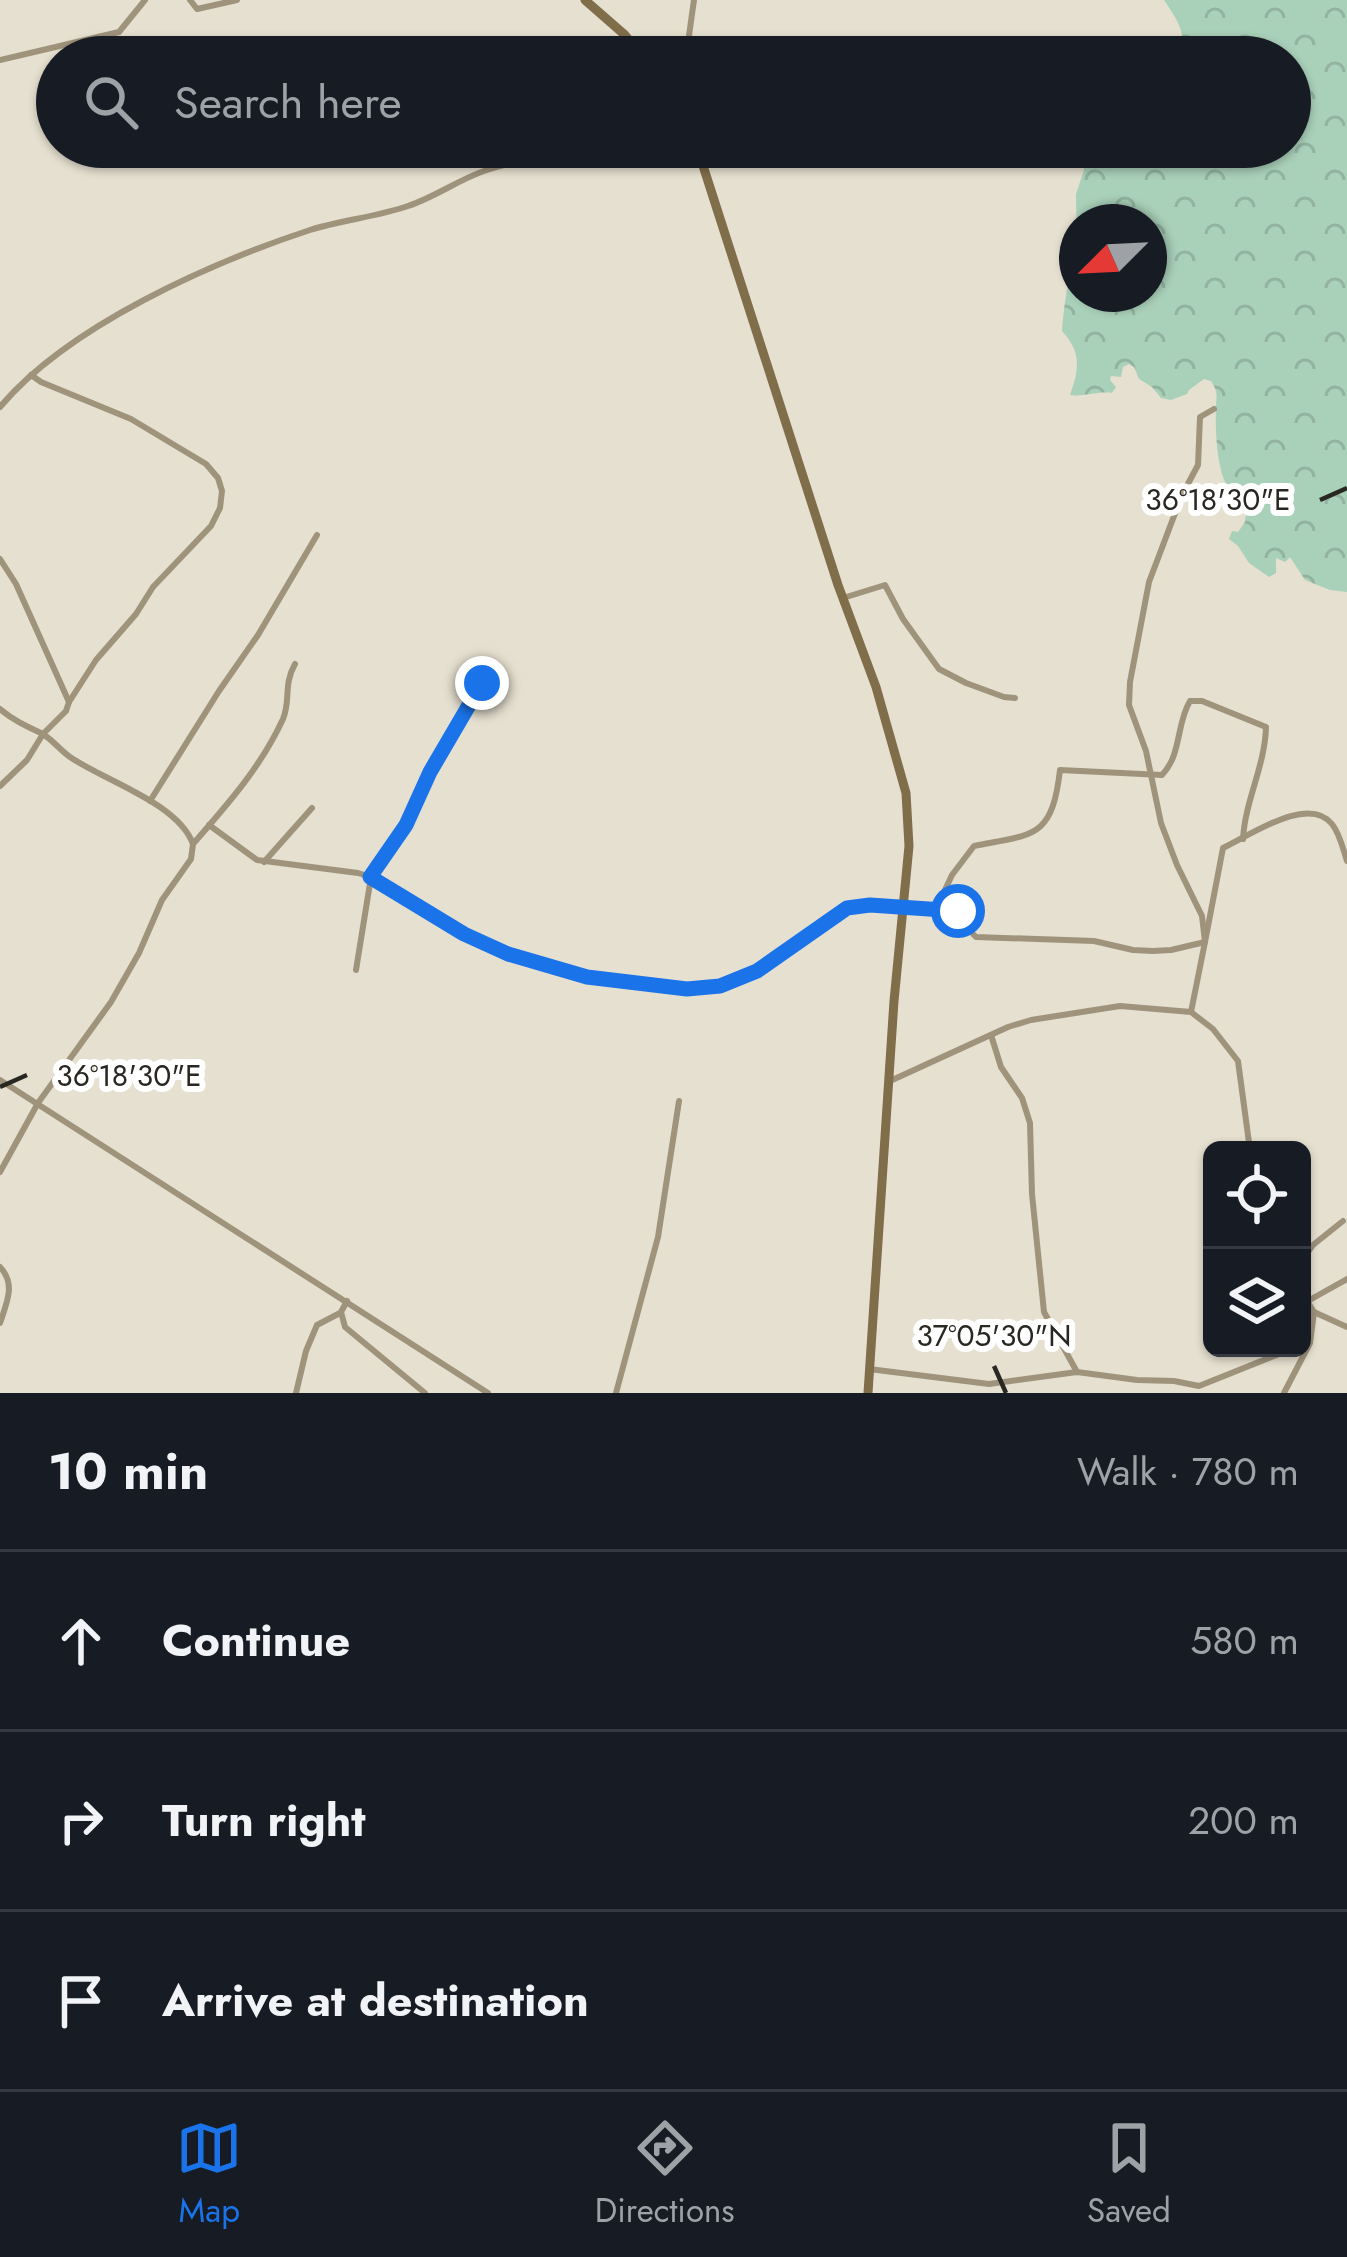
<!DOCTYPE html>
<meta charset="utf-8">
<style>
body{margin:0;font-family:Jost,sans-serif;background:#242831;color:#f1f3f6}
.controls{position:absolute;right:36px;bottom:36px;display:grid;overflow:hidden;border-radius:18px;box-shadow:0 3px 9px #0004}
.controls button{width:108px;height:108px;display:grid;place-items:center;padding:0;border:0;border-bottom:3px solid #363941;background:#171b24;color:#f1f3f6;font:60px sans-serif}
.compass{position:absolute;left:1059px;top:204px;width:108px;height:108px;border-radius:50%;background:#171b24;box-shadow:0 3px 9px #0004;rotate:246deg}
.stop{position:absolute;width:36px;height:36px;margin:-27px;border:9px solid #1a73e8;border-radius:50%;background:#fff}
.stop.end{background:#1a73e8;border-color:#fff;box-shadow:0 3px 12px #0008}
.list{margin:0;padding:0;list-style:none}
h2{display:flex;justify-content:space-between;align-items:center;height:156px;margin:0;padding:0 48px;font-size:51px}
h2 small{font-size:39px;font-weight:400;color:#9ea1a6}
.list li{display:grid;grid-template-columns:78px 1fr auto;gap:36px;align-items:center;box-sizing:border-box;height:180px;padding:0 48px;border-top:3px solid #363941}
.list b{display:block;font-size:45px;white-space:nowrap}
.list em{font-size:39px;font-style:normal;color:#9ea1a6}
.icon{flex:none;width:66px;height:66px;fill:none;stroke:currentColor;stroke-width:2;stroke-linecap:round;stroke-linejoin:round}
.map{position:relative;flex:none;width:1347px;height:1393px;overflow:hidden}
.search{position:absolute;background:#171b24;box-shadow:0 3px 9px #0004;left:36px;right:36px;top:36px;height:132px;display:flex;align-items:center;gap:30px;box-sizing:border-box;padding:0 42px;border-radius:66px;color:#9ea1a6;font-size:45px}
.sheet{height:696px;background:#171b24}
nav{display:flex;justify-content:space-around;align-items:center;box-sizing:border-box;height:168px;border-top:3px solid #363941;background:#171b24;font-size:33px;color:#9ea1a6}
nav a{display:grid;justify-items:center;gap:6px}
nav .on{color:#1a73e8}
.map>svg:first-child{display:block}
.forest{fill:url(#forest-crowns)}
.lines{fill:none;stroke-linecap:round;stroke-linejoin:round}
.street{stroke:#9f937c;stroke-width:6}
.secondary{stroke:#806d4a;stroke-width:9}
.route{stroke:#1a73e8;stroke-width:15}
.ticks{fill:none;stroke:#292721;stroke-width:4.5}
.ticks-label{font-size:30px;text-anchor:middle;fill:#292721;stroke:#fff;stroke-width:12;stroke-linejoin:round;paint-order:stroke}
</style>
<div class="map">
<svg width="1347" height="1393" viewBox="0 0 1347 1393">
<defs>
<pattern id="forest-crowns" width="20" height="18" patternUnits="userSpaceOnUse" patternTransform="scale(3)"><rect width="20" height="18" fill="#a9d0b9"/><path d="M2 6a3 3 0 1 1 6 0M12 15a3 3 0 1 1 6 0" fill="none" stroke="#91b39f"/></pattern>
</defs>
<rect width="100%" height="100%" fill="#e6e0d0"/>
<!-- forest -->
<path class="forest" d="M 1164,0 L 1347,0 L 1347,592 L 1330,590 L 1305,580 L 1290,557 L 1285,562 L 1276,558 L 1276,573 L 1269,577 L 1249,563 L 1238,546 L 1229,539 L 1232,531 L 1238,532 L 1245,522 L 1246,512 L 1256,504 L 1256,497 L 1264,493 L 1253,484 L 1241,488 L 1228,487 C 1217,472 1215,429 1216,409 C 1216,396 1219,393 1211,381 L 1204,379 L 1189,390 L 1187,394 L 1171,400 L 1161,398 L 1152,387 L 1139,379 L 1134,367 L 1129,364 L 1123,367 L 1121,377 L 1111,376 L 1110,380 L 1116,387 L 1112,393 C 1098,391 1082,397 1070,395 C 1079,369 1082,353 1062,331 C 1064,306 1067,279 1077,258 L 1077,294 L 1149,294 L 1149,222 L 1077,222 L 1077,250 L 1076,194 L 1084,170 L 1082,153 L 1076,148 L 1068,147 L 1290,147 L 1290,57 L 1176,57 C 1191,38 1176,18 1164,0 Z"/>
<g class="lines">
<!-- street -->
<g class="street">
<polyline points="190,0 197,9 237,0"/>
<polyline points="686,57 694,0"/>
<polyline points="0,60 119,32 145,0"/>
<polyline points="31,375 41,382 131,419 206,464 218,478 222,491 220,508 211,526 153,587 136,614 96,660 69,702"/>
<path d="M 0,407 C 68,326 210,263 310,230 C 342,220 376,217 408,206 C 435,197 458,180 484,171 C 516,160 550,155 583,147"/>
<polyline points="0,559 16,584 69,702 66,711 43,734 27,760 0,786"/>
<polyline points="843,598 885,585 903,619 939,669 966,683 1004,697 1015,698"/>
<path d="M 0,709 C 13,720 26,726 41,733 C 52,739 60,750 70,757 C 105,781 178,803 193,844"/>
<polyline points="150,801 219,691 258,635 317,535"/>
<path d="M 209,825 L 257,860 L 358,873 L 371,877 C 410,899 447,928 489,946 C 546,972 679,1004 738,979 C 766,968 792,949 816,931 C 825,924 834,914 845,909 C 869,899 935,909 963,911 L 967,913 L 970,931 L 976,937 L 1094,941 L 1133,950 L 1153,951 L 1171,950 L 1205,942 L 1223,848 C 1249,836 1308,794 1332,824 C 1340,834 1343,849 1347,861"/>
<polyline points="264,862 312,808"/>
<path d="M 936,909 L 952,875 L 974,846 C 1034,834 1052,839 1060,770 L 1162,775 C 1182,754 1176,724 1190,701 L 1202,701 L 1266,727 C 1265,766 1245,801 1243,839"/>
<polyline points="356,970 371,877 406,825 430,772 483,683"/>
<polyline points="1191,1012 1205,942 1202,916 1177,865 1161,823 1146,751 1129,705 1130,682 1149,582 1182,495 1198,465 1200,417 1214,409"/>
<polyline points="991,1035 1001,1067 1022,1098 1030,1123 1032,1194 1044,1312 1077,1372"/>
<polyline points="0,1080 488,1393"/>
<polyline points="890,1081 1008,1027 1031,1020 1120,1006 1191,1012 1213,1029 1238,1061 1250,1150"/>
<path d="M 0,1172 L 38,1103 L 111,1002 L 139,953 L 162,900 L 191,859 L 193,844 C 227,805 261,767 283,719 C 291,700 283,685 295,664"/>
<polyline points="1302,1260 1313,1245 1343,1221"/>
<path d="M 0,1267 C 16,1284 7,1302 0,1323"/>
<polyline points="1302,1293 1314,1312 1347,1327"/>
<polyline points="347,1301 341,1312 345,1327 425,1393"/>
<polyline points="1306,1302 1347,1279"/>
<polyline points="869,1369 989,1384 1077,1372 1137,1380 1174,1381 1199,1386 1294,1348"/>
<polyline points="296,1393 306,1351 317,1325 340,1313"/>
<polyline points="616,1393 658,1237 679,1101"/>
<polyline points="1284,1393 1310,1343 1314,1312"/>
</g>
<!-- secondary -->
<g class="secondary">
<polyline points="585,0 625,35 643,57"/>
<polyline points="697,147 838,585 876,687 906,793 909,846 894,1001 868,1393"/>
</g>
</g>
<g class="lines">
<!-- route -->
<polyline class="route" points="482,683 430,772 406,825 370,877 464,934 508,954 587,977 687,989 720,986 757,971 847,908 870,905 958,911"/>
</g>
<!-- ticks -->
<path class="ticks" d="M 1320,500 L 1347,488M 0,1087 L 27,1075M 994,1366 L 1006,1393"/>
<g class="ticks-label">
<text x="1218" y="510">36°18'30"E</text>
<text x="129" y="1086">36°18'30"E</text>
<text x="994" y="1346">37°05'30"N</text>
</g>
</svg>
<div class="controls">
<button><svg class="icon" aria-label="locate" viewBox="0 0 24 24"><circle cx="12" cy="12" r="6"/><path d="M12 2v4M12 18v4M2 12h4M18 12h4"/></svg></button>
<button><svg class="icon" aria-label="layers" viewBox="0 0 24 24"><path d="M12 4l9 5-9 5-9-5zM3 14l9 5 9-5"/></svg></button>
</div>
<svg class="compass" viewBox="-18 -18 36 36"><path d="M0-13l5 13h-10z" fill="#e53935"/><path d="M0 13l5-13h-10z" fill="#9ea1a6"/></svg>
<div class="stop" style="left:958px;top:911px"></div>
<div class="stop end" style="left:482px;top:683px"></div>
<div class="search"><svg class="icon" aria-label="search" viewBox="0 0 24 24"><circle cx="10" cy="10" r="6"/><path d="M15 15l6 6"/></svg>Search here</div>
</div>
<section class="sheet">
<h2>10 min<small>Walk · 780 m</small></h2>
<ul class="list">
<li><svg class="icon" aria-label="ahead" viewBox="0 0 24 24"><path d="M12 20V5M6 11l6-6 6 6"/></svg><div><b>Continue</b></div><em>580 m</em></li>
<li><svg class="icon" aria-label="right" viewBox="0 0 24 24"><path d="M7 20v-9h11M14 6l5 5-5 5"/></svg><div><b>Turn right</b></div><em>200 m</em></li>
<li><svg class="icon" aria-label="arrive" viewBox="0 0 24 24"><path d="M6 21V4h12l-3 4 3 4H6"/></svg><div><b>Arrive at destination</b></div></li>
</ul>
</section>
<nav>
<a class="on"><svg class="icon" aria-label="map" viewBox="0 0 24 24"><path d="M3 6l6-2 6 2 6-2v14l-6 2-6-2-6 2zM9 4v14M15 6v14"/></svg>Map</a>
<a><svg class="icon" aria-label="directions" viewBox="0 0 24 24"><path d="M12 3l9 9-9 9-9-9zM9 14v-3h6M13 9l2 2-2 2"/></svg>Directions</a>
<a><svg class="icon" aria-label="saved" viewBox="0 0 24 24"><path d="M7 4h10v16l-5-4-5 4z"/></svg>Saved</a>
</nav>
